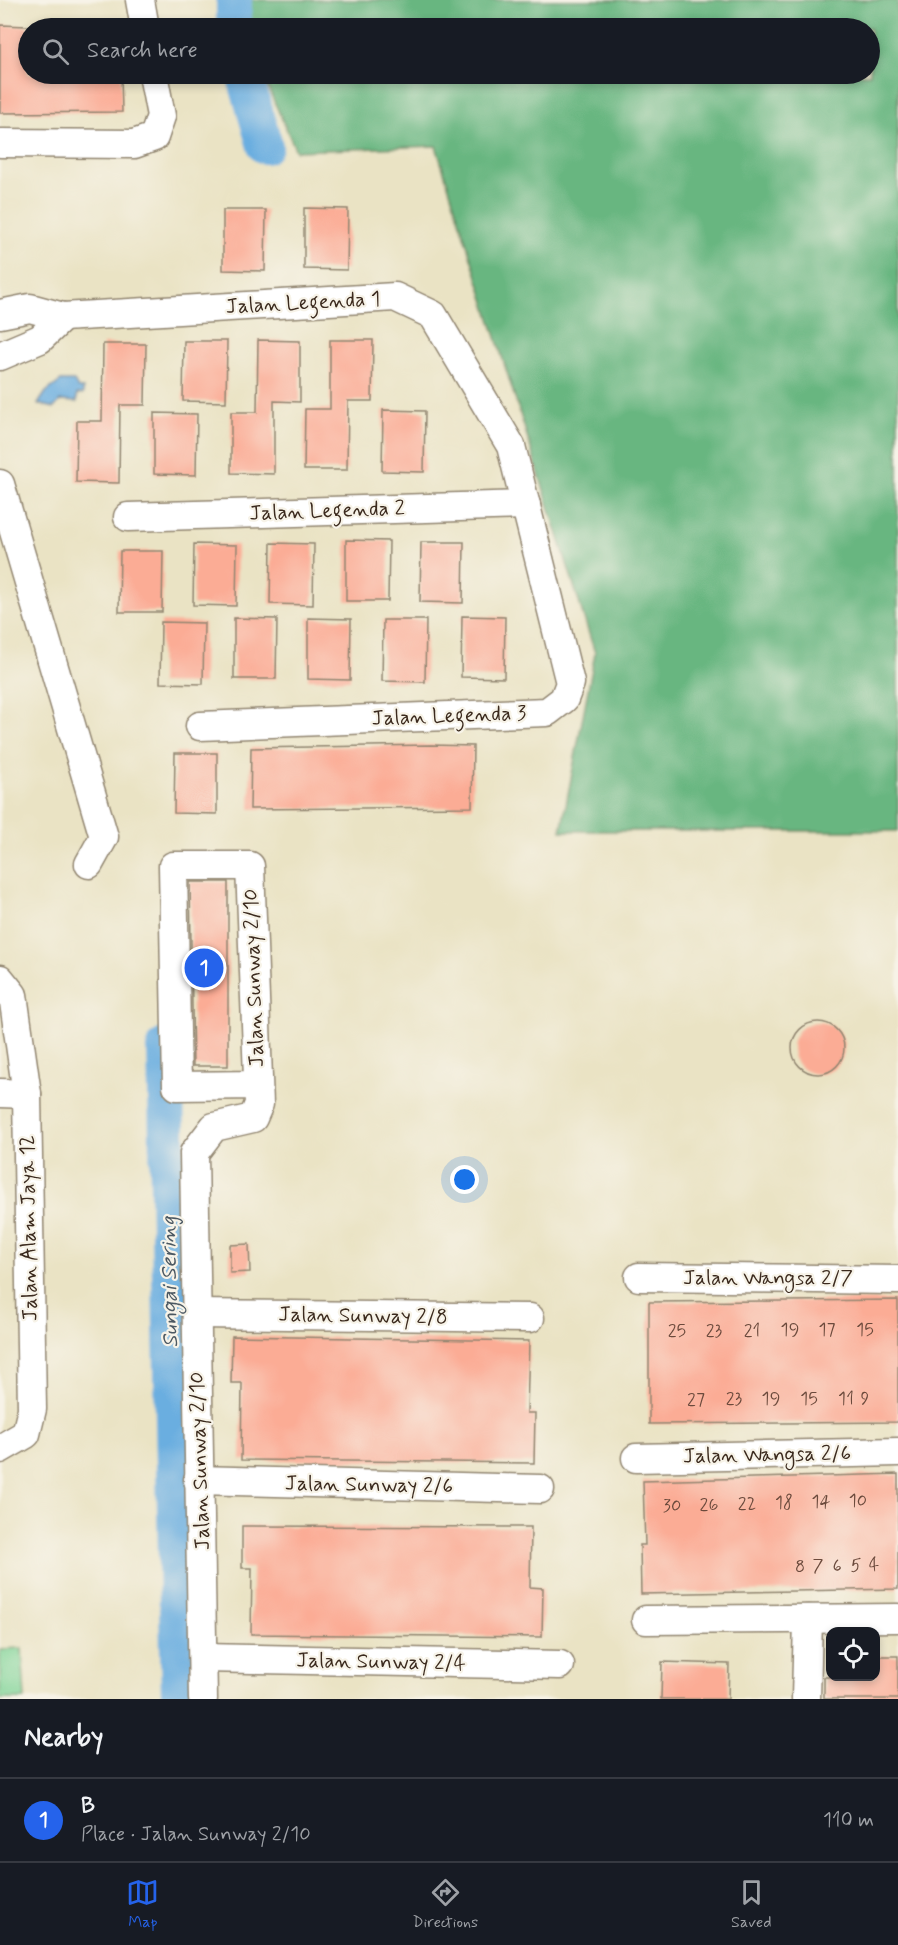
<!DOCTYPE html>
<meta charset="utf-8">
<style>
body{margin:0;font-family:Mynerve,sans-serif;background:#242831;color:#f1f3f6}
.controls{position:absolute;right:18px;bottom:18px;display:grid;overflow:hidden;border-radius:12px;box-shadow:0 3px 9px #0003}
.controls button{width:54px;height:54px;display:grid;place-items:center;padding:0;border:0;border-bottom:2px solid #363941;background:#171b24;color:#f1f3f6;font:30px sans-serif}
.you{position:absolute;left:465px;top:1180px;width:21px;height:21px;margin:-15px;border:4px solid #fff;border-radius:50%;background:#1a73e8;box-shadow:0 0 0 9px #1a73e833}
.badge{display:grid;place-items:center;width:39px;height:39px;border-radius:50%;background:#2563eb;color:#fff;font-size:20px;font-weight:700}
.pin{position:absolute;translate:-50% -50%;border:3px solid #fff;box-shadow:0 2px 6px #0006}
.list{margin:0;padding:0;list-style:none}
h2{display:flex;justify-content:space-between;align-items:center;height:78px;margin:0;padding:0 24px;font-size:26px}
h2 small{font-size:20px;font-weight:400;color:#9ea1a6}
.list li{display:grid;grid-template-columns:39px 1fr auto;gap:18px;align-items:center;box-sizing:border-box;height:84px;padding:0 24px;border-top:2px solid #363941}
.list b{display:block;font-size:22px;white-space:nowrap}
.list p{margin:0;font-size:20px;white-space:nowrap;color:#9ea1a6}
.list em{font-size:20px;font-style:normal;color:#9ea1a6}
.icon{flex:none;width:33px;height:33px;fill:none;stroke:currentColor;stroke-width:2;stroke-linecap:round;stroke-linejoin:round}
.map{position:relative;flex:none;width:898px;height:1699px;overflow:hidden}
.search{position:absolute;background:#171b24;box-shadow:0 3px 9px #0003;left:18px;right:18px;top:18px;height:66px;display:flex;align-items:center;gap:15px;box-sizing:border-box;padding:0 21px;border-radius:33px;color:#9ea1a6;font-size:22px}
.sheet{height:162px;background:#171b24}
nav{display:flex;justify-content:space-around;align-items:center;box-sizing:border-box;height:84px;border-top:2px solid #363941;background:#171b24;font-size:16px;color:#9ea1a6}
nav a{display:grid;justify-items:center;gap:3px}
nav .on{color:#2563eb}
.map>svg:first-child{display:block}
.green{fill:#7fd497;stroke:#5d7f5a;stroke-width:1.5}
.forest{fill:#67b680;stroke:#51704f;stroke-width:1.5}
.water{fill:#6aaee0;stroke:#526c7f;stroke-width:1.5}
.lines{fill:none;stroke-linecap:round;stroke-linejoin:round}
.river{stroke:#6aaee0;stroke-width:36}
.building{fill:#fbac95}
.minor-casing{stroke:#928671;stroke-width:31}
.minor{stroke:#fff;stroke-width:28}
.labels{text-anchor:middle;dominant-baseline:central;stroke-width:4.5;stroke-linejoin:round;paint-order:stroke}
.number-label{font-size:18px;fill:#6b4a3c}
.street-label{font-size:21px;fill:#3b2a1e;stroke:#f7f3e8}
.water-label{font-size:22px;font-style:italic;fill:#4b5862;stroke:#f7f3e8}
</style>
<div class="map">
<svg width="898" height="1699" viewBox="0 0 898 1699">
<rect width="100%" height="100%" fill="#f7f3e8"/>
<filter id="ink" filterUnits="userSpaceOnUse"><feTurbulence type="fractalNoise" baseFrequency=".0167" numOctaves="2"/><feDisplacementMap in="SourceGraphic" scale="12" xChannelSelector="R" yChannelSelector="G"/><feConvolveMatrix kernelMatrix="1 2 1 2 8 2 1 2 1" color-interpolation-filters="sRGB"/></filter>
<filter id="wash" filterUnits="userSpaceOnUse"><feTurbulence type="fractalNoise" baseFrequency=".008" numOctaves="4" result="noise"/><feDisplacementMap in="SourceGraphic" scale="24" xChannelSelector="R" yChannelSelector="G"/><feGaussianBlur stdDeviation="1.35" result="paint"/><feColorMatrix in="noise" values="0 0 0 0 0 0 0 0 0 0 0 0 0 0 0 0 0 1.4 0 .05"/><feComposite in="paint" operator="in"/></filter>
<g filter="url(#wash)">
<rect width="100%" height="100%" fill="#eae3c4"/>
<!-- green -->
<polygon class="green" points="22,1648 25,1699 0,1699 0,1649"/>
<!-- forest -->
<polygon class="forest" points="244,0 898,0 898,831 561,831 595,653 436,146 296,151 262,74 870,74 870,28 247,28"/>
<!-- water -->
<polygon class="water" points="61,381 74,381 78,388 83,388 83,394 77,394 77,402 60,401 54,408 38,404 46,392"/>
<g class="lines">
<!-- river -->
<g class="river">
<polyline points="234,0 234,28"/>
<polyline points="244,74 265,146"/>
<polyline points="165,1046 179,1699"/>
</g>
</g>
<g id="blocks">
<!-- building -->
<g class="building">
<polygon points="0,25 28,26 28,74 121,74 122,112 0,113"/>
<polygon points="304,208 348,209 347,270 304,269"/>
<polygon points="223,210 266,210 265,271 223,270"/>
<polygon points="258,340 300,341 300,402 274,401 274,474 231,473 231,412 257,412"/>
<polygon points="330,340 373,340 372,401 348,401 347,470 304,470 305,409 330,409"/>
<polygon points="184,341 227,341 226,402 183,401"/>
<polygon points="103,344 146,344 145,405 120,405 119,483 76,482 77,421 102,421"/>
<polygon points="383,410 425,411 424,472 382,471"/>
<polygon points="154,413 197,414 196,475 154,474"/>
<polygon points="346,540 389,541 388,601 346,601"/>
<polygon points="421,542 464,542 463,603 420,602"/>
<polygon points="271,543 314,544 313,605 270,604"/>
<polygon points="194,544 237,545 236,606 193,605"/>
<polygon points="120,551 163,551 162,612 119,612"/>
<polygon points="462,616 505,617 504,678 461,677"/>
<polygon points="234,618 277,619 276,679 234,679"/>
<polygon points="308,618 351,619 350,680 308,679"/>
<polygon points="383,620 426,620 425,682 382,681"/>
<polygon points="161,622 204,623 203,684 160,683"/>
<polygon points="430,745 473,746 472,807 250,809 251,748"/>
<polygon points="175,753 217,753 217,814 174,813"/>
<polygon points="190,882 228,882 228,1066 193,1066"/>
<circle cx="818" cy="1048" r="26"/>
<polygon points="249,1244 250,1272 230,1273 230,1245"/>
<polygon points="898,1300 898,1422 649,1424 649,1302"/>
<polygon points="232,1336 529,1341 527,1413 535,1413 534,1463 241,1460 242,1383 231,1383"/>
<polygon points="898,1474 898,1589 641,1594 640,1545 645,1545 643,1481"/>
<polygon points="242,1526 531,1527 530,1587 543,1588 542,1637 251,1634 252,1568 242,1568"/>
<polygon points="876,1656 898,1656 898,1699 824,1699 824,1677 876,1677"/>
<polygon points="662,1662 729,1664 728,1699 661,1699"/>
</g>
</g>
</g>
<g filter="url(#ink)">
<use href="#blocks" fill-opacity="0" stroke="#928671" stroke-width="1.5"/>
<g class="lines">
<!-- minor casing -->
<g class="minor-casing">
<g id="minor">
<polyline points="140,0 145,28"/>
<polyline points="0,143 134,144 154,137 161,116 153,74"/>
<polyline points="0,314 30,308 63,317 395,297 433,315 511,446 570,683 564,699 547,712 200,726"/>
<polyline points="0,356 40,339 63,317"/>
<polyline points="0,484 104,837 89,864"/>
<polyline points="128,517 526,505"/>
<polyline points="0,979 13,995 27,1094 32,1409 26,1434 0,1449"/>
<polyline points="0,1093 27,1094"/>
<polyline points="639,1277 898,1280"/>
<polyline points="197,1314 530,1318"/>
<polyline points="636,1458 898,1452"/>
<polyline points="198,1480 540,1489"/>
<polyline points="646,1620 898,1618"/>
<polyline points="203,1658 560,1665"/>
<polyline points="203,1699 194,1153 214,1127 253,1118 259,1104 250,866 173,866 177,1086 257,1085"/>
<polyline points="806,1699 808,1619"/>
</g>
</g>
<!-- minor -->
<use href="#minor" class="minor"/>
</g>
</g>
<g class="labels">
<!-- number labels -->
<g class="number-label">
<text x="790" y="1330">19</text>
<text x="827" y="1330">17</text>
<text x="865" y="1330">15</text>
<text x="677" y="1331">25</text>
<text x="714" y="1331">23</text>
<text x="752" y="1331">21</text>
<text x="734" y="1399">23</text>
<text x="771" y="1399">19</text>
<text x="809" y="1399">15</text>
<text x="846" y="1399">11</text>
<text x="865" y="1399">9</text>
<text x="696" y="1400">27</text>
<text x="858" y="1501">10</text>
<text x="821" y="1502">14</text>
<text x="784" y="1503">18</text>
<text x="747" y="1504">22</text>
<text x="709" y="1505">26</text>
<text x="672" y="1506">30</text>
<text x="874" y="1565">4</text>
<text x="818" y="1566">7</text>
<text x="837" y="1566">6</text>
<text x="856" y="1566">5</text>
<text x="800" y="1567">8</text>
</g>
<!-- street labels -->
<g class="street-label">
<text transform="translate(303 303) rotate(-3)">Jalan Legenda 1</text>
<text transform="translate(327 511) rotate(-2)">Jalan Legenda 2</text>
<text transform="translate(449 716) rotate(-2)">Jalan Legenda 3</text>
<text transform="translate(254 978) rotate(-92)">Jalan Sunway 2/10</text>
<text transform="translate(29 1228) rotate(-91)">Jalan Alam Jaya 12</text>
<text x="768" y="1278">Jalan Wangsa 2/7</text>
<text transform="translate(363 1316) rotate(1)">Jalan Sunway 2/8</text>
<text transform="translate(767 1455) rotate(-1)">Jalan Wangsa 2/6</text>
<text transform="translate(200 1461) rotate(-92)">Jalan Sunway 2/10</text>
<text transform="translate(369 1485) rotate(1)">Jalan Sunway 2/6</text>
<text transform="translate(381 1662) rotate(1)">Jalan Sunway 2/4</text>
</g>
<!-- water labels -->
<g class="water-label">
<text transform="translate(170 1282) rotate(-91)">Sungai Sering</text>
</g>
</g>
</svg>
<div class="controls">
<button><svg class="icon" aria-label="locate" viewBox="0 0 24 24"><circle cx="12" cy="12" r="6"/><path d="M12 2v4M12 18v4M2 12h4M18 12h4"/></svg></button>
</div>
<div class="you"></div>
<div class="pin badge" style="left:204px;top:968px">1</div>
<div class="search"><svg class="icon" aria-label="search" viewBox="0 0 24 24"><circle cx="10" cy="10" r="6"/><path d="M15 15l6 6"/></svg>Search here</div>
</div>
<section class="sheet">
<h2>Nearby<small></small></h2>
<ul class="list">
<li><span class="badge">1</span><div><b>B</b><p>Place · Jalan Sunway 2/10</p></div><em>110 m</em></li>
</ul>
</section>
<nav>
<a class="on"><svg class="icon" aria-label="map" viewBox="0 0 24 24"><path d="M3 6l6-2 6 2 6-2v14l-6 2-6-2-6 2zM9 4v14M15 6v14"/></svg>Map</a>
<a><svg class="icon" aria-label="directions" viewBox="0 0 24 24"><path d="M12 3l9 9-9 9-9-9zM9 14v-3h6M13 9l2 2-2 2"/></svg>Directions</a>
<a><svg class="icon" aria-label="saved" viewBox="0 0 24 24"><path d="M7 4h10v16l-5-4-5 4z"/></svg>Saved</a>
</nav>
